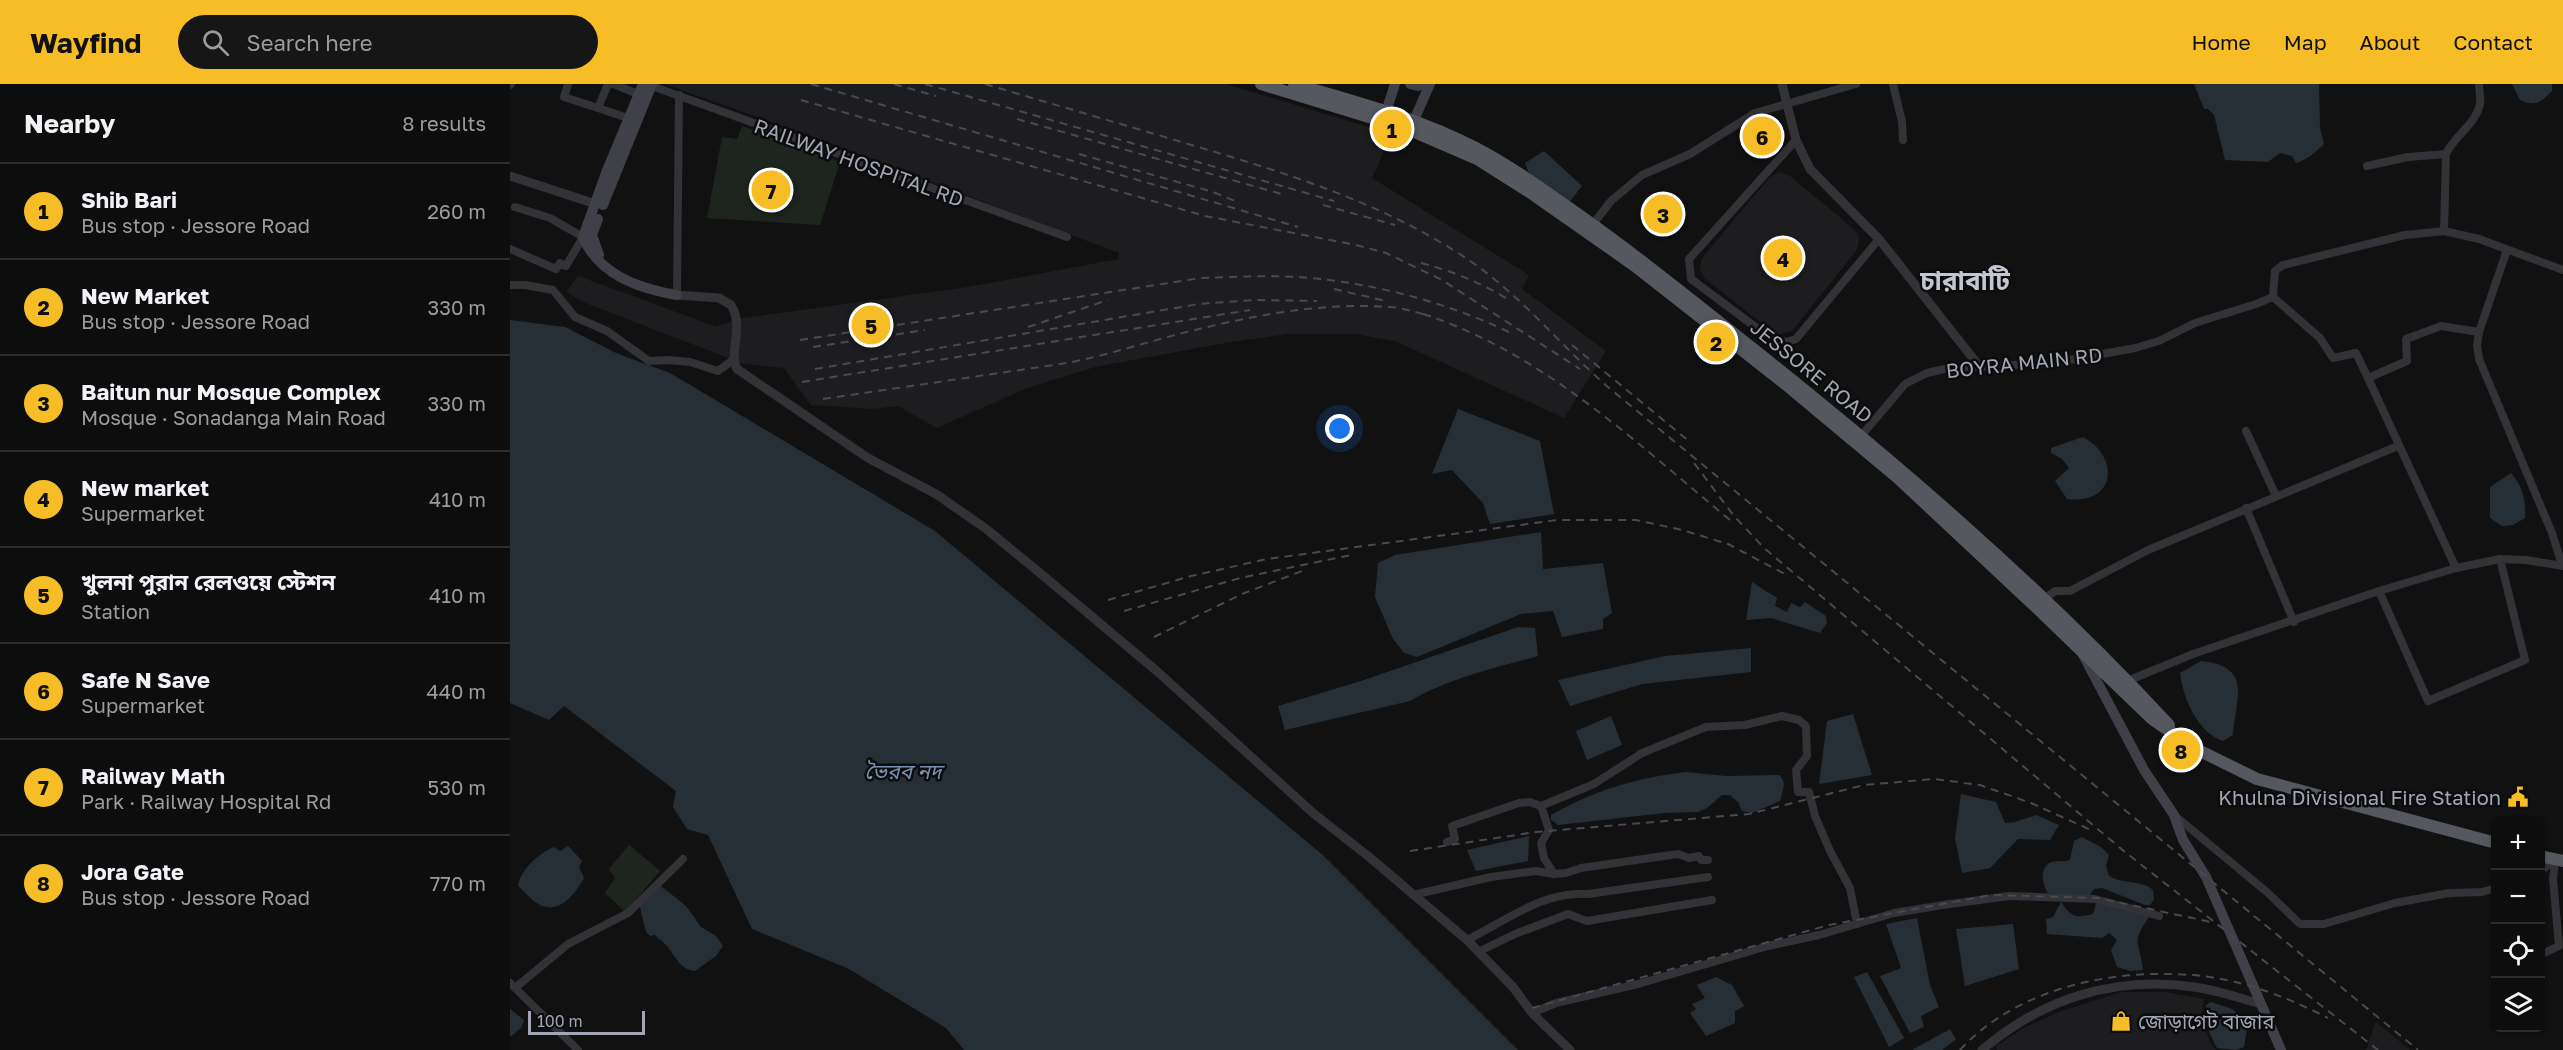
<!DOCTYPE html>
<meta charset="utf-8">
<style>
body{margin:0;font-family:"Golos Text","Noto Sans Bengali",sans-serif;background:#161617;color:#f1f3f6}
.controls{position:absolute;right:18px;bottom:18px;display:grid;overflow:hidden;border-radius:9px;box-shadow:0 2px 4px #0004}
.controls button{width:54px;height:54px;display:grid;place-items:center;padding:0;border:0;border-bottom:2px solid #2d2d2e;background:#0d0d0e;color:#f1f3f6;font:30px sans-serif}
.scale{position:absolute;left:18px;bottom:15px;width:117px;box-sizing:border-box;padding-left:6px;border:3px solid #a2a6b4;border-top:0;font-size:16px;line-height:21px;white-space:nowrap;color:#a2a6b4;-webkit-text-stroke:4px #0c0c0d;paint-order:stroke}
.you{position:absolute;left:830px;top:345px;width:21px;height:21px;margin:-15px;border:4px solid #fff;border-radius:50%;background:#1a73e8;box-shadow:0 0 0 9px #1a73e833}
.badge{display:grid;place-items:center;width:39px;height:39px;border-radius:50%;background:#f6bd26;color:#111;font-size:20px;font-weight:700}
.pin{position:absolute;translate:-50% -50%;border:3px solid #fff;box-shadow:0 2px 6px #0006}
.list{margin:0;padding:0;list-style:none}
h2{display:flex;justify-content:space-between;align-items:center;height:78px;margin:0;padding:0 24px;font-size:26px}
h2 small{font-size:20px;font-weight:400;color:#9a9c9e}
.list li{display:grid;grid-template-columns:39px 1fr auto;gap:18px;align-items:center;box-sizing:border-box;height:96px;padding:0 24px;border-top:2px solid #2d2d2e}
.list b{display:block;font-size:22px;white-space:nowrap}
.list p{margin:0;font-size:20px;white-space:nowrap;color:#9a9c9e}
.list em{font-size:20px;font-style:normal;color:#9a9c9e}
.icon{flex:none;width:33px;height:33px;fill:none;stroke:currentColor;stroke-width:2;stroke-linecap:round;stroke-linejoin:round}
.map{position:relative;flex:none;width:2053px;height:966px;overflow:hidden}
header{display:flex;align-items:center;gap:36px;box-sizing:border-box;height:84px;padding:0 30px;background:#f6bd26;color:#111}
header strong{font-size:28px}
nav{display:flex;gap:33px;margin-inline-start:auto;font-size:21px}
.search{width:420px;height:54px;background:#161617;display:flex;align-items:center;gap:15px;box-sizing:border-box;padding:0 21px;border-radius:33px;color:#9a9c9e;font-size:22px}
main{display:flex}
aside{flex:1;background:#0d0d0e}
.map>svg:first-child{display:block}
.built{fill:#1d1d1f}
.green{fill:#1d251e}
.water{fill:#272f36}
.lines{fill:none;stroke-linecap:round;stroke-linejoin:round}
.minor{stroke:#323237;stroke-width:8}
.tertiary{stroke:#323237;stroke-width:9}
.secondary{stroke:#404148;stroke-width:10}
.trunk{stroke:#565860;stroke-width:12}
.rail{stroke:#494a51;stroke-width:2;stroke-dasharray:8 6;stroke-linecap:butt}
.labels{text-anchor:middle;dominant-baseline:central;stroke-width:5;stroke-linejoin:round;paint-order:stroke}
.street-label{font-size:20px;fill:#a2a6b4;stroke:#0c0c0d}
.poi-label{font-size:20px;fill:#a2a6b4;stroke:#0c0c0d;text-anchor:end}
.water-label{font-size:21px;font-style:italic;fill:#7792b0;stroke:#0c0c0d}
.district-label{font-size:26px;font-weight:bold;fill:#c3c5d0;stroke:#0c0c0d}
</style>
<header>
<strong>Wayfind</strong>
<div class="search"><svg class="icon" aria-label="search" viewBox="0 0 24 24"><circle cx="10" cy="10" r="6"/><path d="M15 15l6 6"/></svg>Search here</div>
<nav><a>Home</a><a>Map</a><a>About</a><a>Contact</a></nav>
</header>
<main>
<aside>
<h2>Nearby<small>8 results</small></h2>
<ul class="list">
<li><span class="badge">1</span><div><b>Shib Bari</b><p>Bus stop · Jessore Road</p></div><em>260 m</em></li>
<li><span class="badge">2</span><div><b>New Market</b><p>Bus stop · Jessore Road</p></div><em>330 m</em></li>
<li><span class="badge">3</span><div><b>Baitun nur Mosque Complex</b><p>Mosque · Sonadanga Main Road</p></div><em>330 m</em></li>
<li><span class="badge">4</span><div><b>New market</b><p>Supermarket</p></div><em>410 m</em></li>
<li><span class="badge">5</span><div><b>খুলনা পুরান রেলওয়ে স্টেশন</b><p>Station</p></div><em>410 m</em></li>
<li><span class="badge">6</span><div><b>Safe N Save</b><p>Supermarket</p></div><em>440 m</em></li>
<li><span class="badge">7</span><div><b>Railway Math</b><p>Park · Railway Hospital Rd</p></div><em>530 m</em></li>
<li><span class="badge">8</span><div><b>Jora Gate</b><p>Bus stop · Jessore Road</p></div><em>770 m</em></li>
</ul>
</aside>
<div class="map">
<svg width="2053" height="966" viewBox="0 0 2053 966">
<rect width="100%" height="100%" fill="#111112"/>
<!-- built -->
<g class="built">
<polygon points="154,0 716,0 882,50 862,94 1019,191 1012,205 1096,267 1054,334 885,257 845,250 778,250 715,259 585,283 517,304 427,344 388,322 363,325 301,321 274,284 234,280 78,220 56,208 68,192 207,243 227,235 458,203 608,175 609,169 293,49"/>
<polygon points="1269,88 1280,92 1345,146 1349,155 1347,166 1282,247 1267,251 1194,194 1190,183 1193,173 1259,94"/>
<polygon points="1611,908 1655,908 1694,915 1692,930 1695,945 1701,960 1706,966 1487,966 1486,962 1514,944 1546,929"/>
<polygon points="1866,938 1900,966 1856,966"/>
</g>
<!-- green -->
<g class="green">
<polygon points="232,42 330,78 310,141 197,134 212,53 227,55"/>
<polygon points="119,761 150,787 115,828 95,809 105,794 99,785"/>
</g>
<!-- water -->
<g class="water">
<path d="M 1684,0 L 1809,0 L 1810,44 L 1814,60 C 1807,67 1795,77 1786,79 L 1782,72 L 1770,69 L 1758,78 L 1715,76 L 1704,31 L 1698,25 L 1694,25 Z"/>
<path d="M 2002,0 L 2042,0 L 2042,7 C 2031,18 2026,23 2010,16 Z"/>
<polygon points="1034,67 1072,102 1057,121 1023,99 1015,79"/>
<polygon points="0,236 55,243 106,269 160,289 425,447 815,773 1008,966 454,966 436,944 339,885 242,845 198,751 177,745 163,723 166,707 54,622 39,636 0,619"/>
<polygon points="948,325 1030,357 1044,430 980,440 973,419 942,386 922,390"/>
<path d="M 1573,353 C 1609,372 1608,421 1557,415 L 1545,397 L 1559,384 L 1552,375 L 1541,369 L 1541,364 Z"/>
<path d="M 2001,389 C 2013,403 2016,417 2015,434 L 2003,441 L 1992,442 L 1980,434 L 1980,403 Z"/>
<polygon points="1031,448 1033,485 1093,479 1102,529 1093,535 1093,545 1052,553 1043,527 1011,530 907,573 894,569 883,555 865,513 868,479 885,471"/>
<polygon points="1242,498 1267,514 1265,522 1277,528 1281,519 1290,523 1295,518 1316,532 1317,539 1310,549 1261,534 1236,536"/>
<path d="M 1008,543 L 1025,544 L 1028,572 C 985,584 939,594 900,617 L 775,646 L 768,622 L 851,597 Z"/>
<polygon points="1241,564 1241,588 1132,600 1060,622 1048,596 1155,572"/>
<path d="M 1691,577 C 1743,582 1726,614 1723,651 L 1713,657 C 1688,649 1673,614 1670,589 Z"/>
<polygon points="1343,630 1362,691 1309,700 1317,637"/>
<polygon points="1101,632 1112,661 1077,676 1066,647"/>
<path d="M 1176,688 L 1216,692 L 1269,691 C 1278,698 1272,708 1270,717 L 1242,729 L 1232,727 L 1228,718 L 1220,711 L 1212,711 L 1197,724 L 1188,728 L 1154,729 L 1048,741 L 1041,736 L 1041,731 C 1085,706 1126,694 1176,688 Z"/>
<polygon points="1451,710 1486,718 1495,739 1505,738 1526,731 1549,741 1540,756 1508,755 1480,784 1452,789 1445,754"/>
<polygon points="1019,752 1018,777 966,787 957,766"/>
<path d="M 1572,753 L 1591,763 L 1599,771 L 1596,782 L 1599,792 C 1612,800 1632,796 1643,806 L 1644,816 L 1640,821 L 1635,821 L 1592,804 L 1584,805 L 1578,813 L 1538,809 C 1533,801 1529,786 1539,779 C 1545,776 1554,778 1560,776 L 1564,757 Z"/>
<path d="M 58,762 L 72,777 L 69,783 L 74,794 C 66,808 50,831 30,821 C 22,817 14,807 8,802 C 11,785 28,770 44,763 L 50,767 Z"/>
<path d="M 151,802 L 176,822 L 191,843 L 206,852 L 213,862 L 206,872 L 185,887 C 169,885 166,872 156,861 C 153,857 148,855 145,851 L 140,852 L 136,848 L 129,819 Z"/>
<path d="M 1551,818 C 1563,834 1564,834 1583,830 L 1586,819 L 1639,833 C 1620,860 1630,857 1633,886 L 1620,887 L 1607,883 L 1601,866 L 1607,856 L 1599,849 L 1592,854 L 1537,850 L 1536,835 L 1543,833 Z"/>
<polygon points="1407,834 1420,901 1429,923 1411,932 1414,943 1400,949 1370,892 1391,884 1376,840"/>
<polygon points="1503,840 1509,885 1455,902 1446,845"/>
<polygon points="1357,888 1394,954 1379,963 1344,893"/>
<polygon points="1206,893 1222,901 1234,922 1225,927 1225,939 1196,952 1180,929 1186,925 1182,920 1195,914 1187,901"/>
<path d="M 1701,918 L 1722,925 L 1738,938 L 1734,963 L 1726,966 L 1707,964 C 1699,950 1695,937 1696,921 Z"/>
<polygon points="0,925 14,936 11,944 0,953"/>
<polygon points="1440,945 1446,955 1432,966 1402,966"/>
</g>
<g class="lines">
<!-- minor -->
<g class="minor">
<polyline points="58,0 54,13 88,24"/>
<polyline points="98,0 88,24 118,34"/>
<polyline points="103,0 128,10"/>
<polyline points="1383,0 1392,38 1393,56"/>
<polyline points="0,1 1,0"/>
<polyline points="142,2 557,153"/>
<polyline points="1286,56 1179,175 1181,195 1263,256 1277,258 1286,255 1369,155"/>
<polyline points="1857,82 1898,73 1936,70"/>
<polyline points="1083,140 1101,117 1132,91 1180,70 1245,29 1346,0"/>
<path d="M 1934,147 L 1936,70 C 1944,52 1966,40 1970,20 C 1971,14 1969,6 1969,0"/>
<polyline points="0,165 46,185 50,179 56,182 73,153 40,134 5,123"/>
<polyline points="0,201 15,201 43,206 65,233 97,247 139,277 159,276 180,278 208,287 223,276"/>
<polyline points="167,211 169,11"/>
<polyline points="1763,213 1810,254 1823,274 1846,269 1858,294 1897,277 1896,255 1931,242 1969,248 1997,166"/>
<polyline points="1969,248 1967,261 1969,275 2042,449 2052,481"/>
<polyline points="1858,294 1946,484"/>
<polyline points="1736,347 1766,412"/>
<polyline points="1351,352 1395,300 1417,289 1439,284 1543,279 1625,264 1649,257 1685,239 1746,220 1763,213 1765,187 1773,181 1895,151 1934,147 1969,155 2053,186"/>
<polyline points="1736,424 1784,538"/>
<polyline points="1869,507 1918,617 2015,576 1990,475"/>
<polyline points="1534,515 1545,507 1560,507 1638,466 1888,362"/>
<polyline points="1617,597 1683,570 1869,507 1946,484 1990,475 2016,476 2053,482"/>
<polyline points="1031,722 1039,746 1031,759 1034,774 1044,790"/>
<polyline points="1664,731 1758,809 1790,840 1814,840 1885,819 1939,809 1972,808 1986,804"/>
<polyline points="937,758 945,755 942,742 1009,719 1020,718 1031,722 1084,700 1132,669 1196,643 1235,641 1272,632 1289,636 1296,642 1297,672 1286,686 1288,708 1299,708 1305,732 1320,767 1340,804 1347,840"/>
<polyline points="2030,788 2045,775 2043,795 2049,862 2030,871"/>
<polyline points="903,811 981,793 1026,787 1044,790 1056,789 1071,784 1168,770 1179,774 1189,772 1191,776 1198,776"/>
<path d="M 957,856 C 996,837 1032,807 1078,810 L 1198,793"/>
<polyline points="968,868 1005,850 1058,830 1077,837 1202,816"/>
<polyline points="0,899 68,966"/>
<polyline points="5,904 58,860 118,829 173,775"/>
<polyline points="1022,929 1046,919 1128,900 1258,862 1309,851 1384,829 1433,821 1499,812 1585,815 1649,832"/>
</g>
<!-- tertiary -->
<g class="tertiary">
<polyline points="1272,0 1286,56 1300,85 1369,155 1469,282"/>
<polyline points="0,92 86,120"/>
<path d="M 167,211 L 209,214 L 221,221 C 235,244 218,268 227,285 L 358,374 L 426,410 L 475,444 L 530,489 L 649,589 L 803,729 L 858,772 L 957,856 L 1003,903 L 1022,929 L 1060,966"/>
<path d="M 1472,966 C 1532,915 1605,891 1684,903 C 1707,906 1729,914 1751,920"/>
</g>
<!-- secondary -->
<g class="secondary">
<path d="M 133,0 L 96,89 L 73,153 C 88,190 130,205 167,211"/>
<polyline points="900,0 908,2 915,0"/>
<polyline points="874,34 885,0"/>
<polyline points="904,36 920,0"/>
<polyline points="93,121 142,0"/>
<polyline points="88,135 82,151 89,171"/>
<polyline points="1573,571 1634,686 1664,731 1673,756 1696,793 1771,966"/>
</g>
<!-- trunk -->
<g class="trunk">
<polyline points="751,0 895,44 967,75 1021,109 1125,182 1274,299 1389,395 1527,524 1642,635 1686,665 1747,695 1986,759"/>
<path d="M 784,0 C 846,18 908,34 966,64 C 995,79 1022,98 1049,117 C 1116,163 1179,214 1242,264 C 1389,381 1531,503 1659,641"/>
<polyline points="2030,772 2053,777"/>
</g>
<!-- rail -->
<g class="rail">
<polyline points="301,0 788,143"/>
<polyline points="384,0 426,12"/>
<polyline points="415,0 824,117"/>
<path d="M 475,0 C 542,20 608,39 675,59 C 776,89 879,120 966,181 C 1015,216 1054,265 1099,304 L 1908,966"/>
<polyline points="291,16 695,132 846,161 876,169 932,196 1070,285"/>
<polyline points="507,35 775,111"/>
<polyline points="569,70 703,108 730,119"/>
<polyline points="813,121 885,141"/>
<path d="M 911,179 C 942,187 969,198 996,214"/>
<polyline points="824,205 876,217"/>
<path d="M 913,230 C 1033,269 1124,357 1220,436"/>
<polyline points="518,243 598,216"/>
<path d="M 290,256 L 691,194 C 723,193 756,191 788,193 C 860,198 933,217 999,248"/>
<polyline points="1062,261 1180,358"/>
<polyline points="303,263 415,246"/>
<polyline points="305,285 689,220 745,216 807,217"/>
<polyline points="292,298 740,226"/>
<path d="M 313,315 L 557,279 C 599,271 639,257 681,247 C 745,231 814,218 880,223 C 894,224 907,229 921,232"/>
<polyline points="1184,379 1224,432 1254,464 1615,768 1868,966"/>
<polyline points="598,516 681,492 757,475 1047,436 1126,436 1172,446 1218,460 1275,490"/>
<polyline points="614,527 730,494 841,471"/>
<polyline points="644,553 732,510 792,487"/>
<polyline points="900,767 1026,748 1239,730 1354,701 1424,695 1470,701 1521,719 1581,746"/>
<polyline points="1022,924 1319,841 1481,811 1588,814 1701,838"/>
<path d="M 1450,966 C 1509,902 1608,883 1692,892 C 1736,897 1779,914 1818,934"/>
</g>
</g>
<!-- icons -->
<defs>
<g id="civic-bare" transform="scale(1.62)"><path d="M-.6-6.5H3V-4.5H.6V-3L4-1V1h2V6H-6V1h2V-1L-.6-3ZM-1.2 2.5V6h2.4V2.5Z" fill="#f6bd26" stroke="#0c0c0d" stroke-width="2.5" paint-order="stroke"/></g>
<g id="shop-bare" transform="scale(1.62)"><path d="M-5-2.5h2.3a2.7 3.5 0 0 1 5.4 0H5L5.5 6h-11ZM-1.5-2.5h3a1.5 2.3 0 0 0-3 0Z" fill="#f6bd26" stroke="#0c0c0d" stroke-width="2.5" paint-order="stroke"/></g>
</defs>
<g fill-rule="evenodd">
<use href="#civic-bare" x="2008" y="713"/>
<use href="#shop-bare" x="1611" y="937"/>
</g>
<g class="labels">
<!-- street labels -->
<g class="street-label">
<text transform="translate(349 78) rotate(20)">RAILWAY HOSPITAL RD</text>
<text transform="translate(1514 278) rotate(-6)">BOYRA MAIN RD</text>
<text transform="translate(1302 287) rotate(39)">JESSORE ROAD</text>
</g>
<!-- poi labels -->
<g class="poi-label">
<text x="1991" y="713">Khulna Divisional Fire Station</text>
<text x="1628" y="937" text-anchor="start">জোড়াগেট বাজার</text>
</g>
<!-- water labels -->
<g class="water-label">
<text x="393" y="687">ভৈরব নদ</text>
</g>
<!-- district labels -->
<g class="district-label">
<text x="1455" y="196">চারাবাটি</text>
</g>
</g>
</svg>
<div class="controls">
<button>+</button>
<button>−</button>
<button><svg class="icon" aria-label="locate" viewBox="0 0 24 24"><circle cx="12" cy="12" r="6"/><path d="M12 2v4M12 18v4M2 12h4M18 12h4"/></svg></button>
<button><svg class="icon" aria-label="layers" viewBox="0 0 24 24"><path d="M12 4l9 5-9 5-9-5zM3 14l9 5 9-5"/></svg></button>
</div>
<div class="scale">100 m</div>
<div class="you"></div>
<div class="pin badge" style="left:882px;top:45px">1</div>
<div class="pin badge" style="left:1206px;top:258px">2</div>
<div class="pin badge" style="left:1153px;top:130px">3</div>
<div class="pin badge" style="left:1273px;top:174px">4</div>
<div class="pin badge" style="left:361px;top:241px">5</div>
<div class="pin badge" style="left:1252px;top:52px">6</div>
<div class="pin badge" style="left:261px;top:106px">7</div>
<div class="pin badge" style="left:1671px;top:666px">8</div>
</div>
</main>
